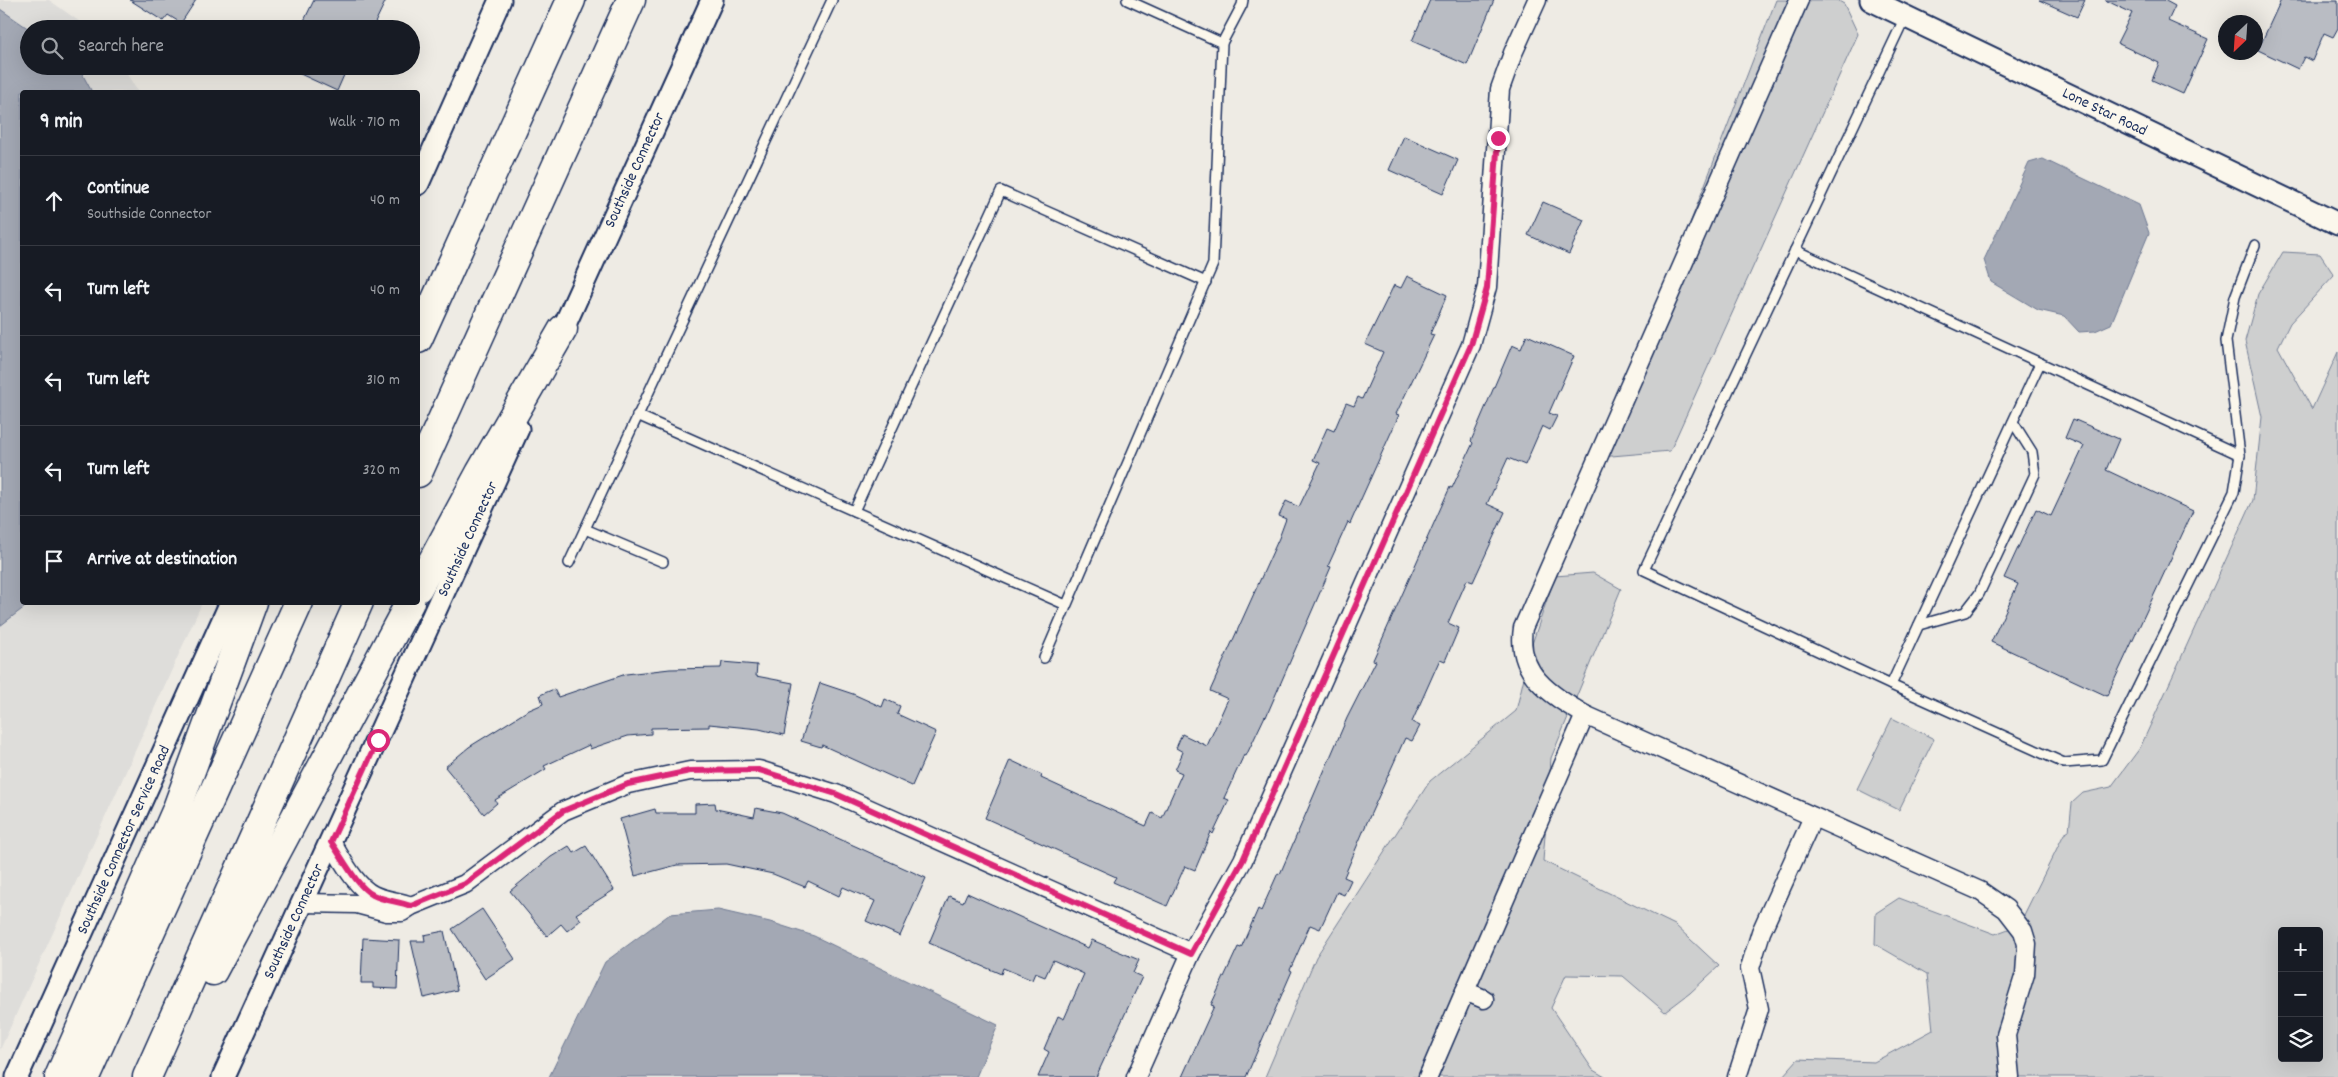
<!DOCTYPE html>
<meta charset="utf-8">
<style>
body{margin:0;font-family:Dekko,sans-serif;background:#242831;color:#f1f3f6}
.controls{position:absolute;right:15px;bottom:15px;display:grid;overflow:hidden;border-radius:5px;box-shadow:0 5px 20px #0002}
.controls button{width:45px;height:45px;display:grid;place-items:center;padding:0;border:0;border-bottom:1px solid #363941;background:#171b24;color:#f1f3f6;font:25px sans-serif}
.compass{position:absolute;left:2218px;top:15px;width:45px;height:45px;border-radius:50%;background:#171b24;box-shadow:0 5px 20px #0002;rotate:205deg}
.stop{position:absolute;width:15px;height:15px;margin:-11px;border:4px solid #db2777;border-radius:50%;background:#fff}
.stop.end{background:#db2777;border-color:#fff;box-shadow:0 1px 5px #0008}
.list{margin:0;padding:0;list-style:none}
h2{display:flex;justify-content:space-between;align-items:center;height:65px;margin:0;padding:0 20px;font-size:21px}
h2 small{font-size:16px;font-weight:400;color:#9ea1a6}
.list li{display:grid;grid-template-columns:32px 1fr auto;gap:15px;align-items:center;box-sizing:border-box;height:90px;padding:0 20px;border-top:1px solid #363941}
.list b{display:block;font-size:19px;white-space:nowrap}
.list p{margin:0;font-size:16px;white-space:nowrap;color:#9ea1a6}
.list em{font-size:16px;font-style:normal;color:#9ea1a6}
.icon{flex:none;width:28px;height:28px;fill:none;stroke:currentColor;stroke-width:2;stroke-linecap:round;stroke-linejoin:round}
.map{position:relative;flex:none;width:2338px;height:1077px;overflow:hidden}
.search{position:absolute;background:#171b24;box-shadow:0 5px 20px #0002;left:20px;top:20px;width:400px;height:55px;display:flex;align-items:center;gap:12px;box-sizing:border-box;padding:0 18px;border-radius:28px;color:#9ea1a6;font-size:19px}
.panel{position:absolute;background:#171b24;box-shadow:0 5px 20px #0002;left:20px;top:90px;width:400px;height:515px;border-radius:5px}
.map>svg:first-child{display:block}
.built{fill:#deddda}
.green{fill:#cecfcf;stroke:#747f96;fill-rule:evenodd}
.water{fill:#a3a8b4;stroke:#6d7892}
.building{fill:#b9bcc3;stroke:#1b2f5e}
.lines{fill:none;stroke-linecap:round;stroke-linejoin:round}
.service-casing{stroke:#1b2f5e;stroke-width:12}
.minor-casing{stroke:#1b2f5e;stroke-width:21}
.tertiary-casing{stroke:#1b2f5e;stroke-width:25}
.motorway-casing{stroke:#1b2f5e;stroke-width:31}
.service{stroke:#fbf7ec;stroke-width:9}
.minor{stroke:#fbf7ec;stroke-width:18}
.tertiary{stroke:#fbf7ec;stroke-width:21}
.motorway{stroke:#fbf7ec;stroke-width:28}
.route{stroke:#db2777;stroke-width:6}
.labels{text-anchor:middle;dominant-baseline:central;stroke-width:4;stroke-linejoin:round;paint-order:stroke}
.street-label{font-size:16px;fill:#1b2f5e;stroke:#fbf7ec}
</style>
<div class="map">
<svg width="2338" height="1077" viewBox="0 0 2338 1077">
<rect width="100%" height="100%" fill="#eeebe4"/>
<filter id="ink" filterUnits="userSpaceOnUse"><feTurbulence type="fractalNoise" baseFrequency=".02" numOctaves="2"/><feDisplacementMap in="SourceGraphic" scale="10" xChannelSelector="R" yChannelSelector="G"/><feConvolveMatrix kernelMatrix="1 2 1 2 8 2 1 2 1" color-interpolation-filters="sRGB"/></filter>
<g filter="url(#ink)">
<!-- built -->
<polygon class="built" points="0,0 49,0 90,29 29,29 29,66 122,66 138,92 22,92 22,602 202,603 0,1050"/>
<!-- green -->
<g class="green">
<polygon points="1776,0 1837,0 1844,4 1858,34 1670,451 1600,457"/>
<path d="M 2283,252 L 2320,254 L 2334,275 L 2290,323 L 2278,347 L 2312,409 L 2338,352 L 2338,1077 L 1782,1077 L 1798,1059 L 1874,1062 L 1933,1030 L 1927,974 L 1875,944 L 1876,913 L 1899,898 L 1995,934 L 2019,925 L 2064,834 L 2069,831 L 2072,803 L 2083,793 L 2111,787 L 2140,748 L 2253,500 L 2262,417 L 2245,341 L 2258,294 ZM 2282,931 L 2319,931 L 2319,1058 L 2282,1058 Z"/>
<polygon points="1593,573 1621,589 1551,758 1543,861 1675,925 1719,966 1690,993 1665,1012 1623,976 1566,975 1551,1008 1593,1070 1605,1077 1265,1077 1316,957 1430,781 1516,711 1532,644 1555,576"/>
<polygon points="1892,718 1934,739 1899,810 1857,789"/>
</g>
<!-- water -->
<g class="water">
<polygon points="0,9 29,29 29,66 78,66 92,92 22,92 22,602 30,603 0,626"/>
<polygon points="2043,159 2139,205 2149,233 2111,324 2095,331 2079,332 2064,316 2038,310 1991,282 1984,260 2029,163"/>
<polygon points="718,910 770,922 814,936 998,1025 976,1077 549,1077 605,962 670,914"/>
</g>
<!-- building -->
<g class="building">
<polygon points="130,0 196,0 181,23 168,15 163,21"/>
<polygon points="314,0 386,0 372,29 300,29"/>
<polygon points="1430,0 1494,0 1467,65 1412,41"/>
<polygon points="2039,0 2085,0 2077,17"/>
<polygon points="2105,0 2164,0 2175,6 2168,21 2208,39 2183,94 2152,80 2159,63 2117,43 2132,13"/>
<polygon points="2281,0 2338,0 2338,28 2333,37 2324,33 2312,61 2304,57 2298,69 2258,50"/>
<polygon points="283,66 348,66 337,91"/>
<polygon points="1404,136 1458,160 1443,194 1389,170"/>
<polygon points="1543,202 1584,220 1569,254 1528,235"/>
<polygon points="1407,276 1447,295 1430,334 1434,335 1396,414 1399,415 1362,497 1350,524 1348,522 1328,566 1331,567 1266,717 1265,716 1246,756 1244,755 1224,798 1229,800 1213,834 1211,832 1195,870 1185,866 1167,906 1113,882 1116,877 985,818 1010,760 1042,775 1041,778 1146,826 1152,813 1162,818 1182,773 1175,770 1183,752 1176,748 1182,734 1207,746 1228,699 1210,691 1279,538 1286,519 1279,516 1286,501 1299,507 1320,463 1313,460 1327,428 1334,431 1346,403 1354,406 1358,397 1362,399 1383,352 1365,344 1394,285 1401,288"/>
<polygon points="1527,335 1574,356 1549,413 1557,416 1550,430 1542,426 1525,465 1508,458 1487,504 1505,512 1473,582 1467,580 1448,623 1459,628 1445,661 1440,659 1412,722 1420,726 1412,741 1405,738 1368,820 1344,877 1351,880 1344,895 1337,892 1320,929 1310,925 1290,970 1292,971 1246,1077 1182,1077 1214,1006 1211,1005 1238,947 1241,948 1258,909 1261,911 1278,873 1280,874 1347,718 1376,661 1373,660 1442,505 1450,487 1452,488 1473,443 1471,441 1512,345 1521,349"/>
<polygon points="2073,419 2119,439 2106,470 2193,511 2107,696 1991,642 2018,584 2004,578 2036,509 2051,516 2084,446 2065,438"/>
<polygon points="722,662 757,665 756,676 793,683 784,735 759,729 709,724 709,727 651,728 651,734 628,736 590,749 589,745 544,766 546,769 495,800 497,803 484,814 445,767 469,747 527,711 543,704 540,695 554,689 558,697 626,674 670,669 721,668"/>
<polygon points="820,683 853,694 882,707 885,699 900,706 897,714 936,732 912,786 822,745 821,747 801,741"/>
<polygon points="715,803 716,809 754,817 756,808 782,813 926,878 900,936 866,921 875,901 843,887 839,896 808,881 805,887 773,874 726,864 677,865 635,876 620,819 655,809 656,813 695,813 695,804"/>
<polygon points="569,846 574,853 586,846 614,890 576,914 581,920 567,931 561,924 547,936 510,891 551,857"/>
<polygon points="967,893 1088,948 1092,940 1139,960 1133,973 1142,977 1096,1077 1038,1077 1049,1052 1044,1049 1058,1016 1064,1019 1084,974 1053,960 1045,977 1035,973 1032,980 1003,968 1001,974 929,943 949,896 963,902"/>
<polygon points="482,909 515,959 485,979 452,929"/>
<polygon points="444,931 457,990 424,998 411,941 425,941 424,935"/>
<polygon points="363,938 399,940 397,989 373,988 373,983 361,983"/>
</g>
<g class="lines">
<!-- service casing -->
<g class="service-casing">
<g id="service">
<polyline points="1905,17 1644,570 1891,685 2040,363"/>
<polyline points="1222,43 1242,5 1243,0"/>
<polyline points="1795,250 2240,455"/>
<polyline points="637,415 1066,605"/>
<polyline points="854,511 1001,191 1206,282"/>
<polyline points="585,529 663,562"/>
<polyline points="569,563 832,0"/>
<polyline points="1919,625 1965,612 1979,594 2035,474 2032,452 2013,422"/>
<polyline points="1044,658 1213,264 1222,43 1127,0"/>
<polyline points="1891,685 2064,763 2102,760 2234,492 2240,455 2226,341 2235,297 2255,245"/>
</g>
</g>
<!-- minor casing -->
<g class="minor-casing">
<g id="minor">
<path d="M 1799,0 L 1523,628 C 1516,674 1550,694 1585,715 L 1980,891 L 2006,909 L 2023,931 L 2027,944 L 2025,974 L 2006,1035 L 2010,1077"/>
<path d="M 331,842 C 342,859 355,886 373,895 C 385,901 398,901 411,906"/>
<polyline points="303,903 357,904 387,912 402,912 411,906 465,884 563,811 628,784 690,771 759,770 836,794 1191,953"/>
<polyline points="1484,999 1465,991 1585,715"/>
<polyline points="1136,1077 1191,953 1243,860 1471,345 1487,287 1500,89 1513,53 1537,0"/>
<polyline points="1428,1077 1465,991"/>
<polyline points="1737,1077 1759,1009 1750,968 1761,932 1813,817"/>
</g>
</g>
<!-- tertiary casing -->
<g class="tertiary-casing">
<g id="tertiary">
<path id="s1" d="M 1871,0 L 2338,224"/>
<polyline points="418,184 500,0"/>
<path id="s2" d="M 556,344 L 712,0"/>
<path id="s3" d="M 17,1077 L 231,602"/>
<path id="s4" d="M 223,1077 L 518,429"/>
</g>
</g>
<!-- motorway casing -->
<g class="motorway-casing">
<g id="motorway">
<polyline points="418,339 571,0"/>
<polyline points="418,473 631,0"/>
<polyline points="418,588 480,473 563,329"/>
<polyline points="213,971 410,602"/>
<polyline points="59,1077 176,811 253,602"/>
<polyline points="85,1077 299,602"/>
<polyline points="147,1077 359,602"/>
</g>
</g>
<!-- service -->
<use href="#service" class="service"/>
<!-- minor -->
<use href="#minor" class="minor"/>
<!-- tertiary -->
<use href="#tertiary" class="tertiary"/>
<!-- motorway -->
<use href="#motorway" class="motorway"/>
</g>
</g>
<g class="lines" filter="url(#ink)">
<!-- route -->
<path class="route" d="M 378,740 L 331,842 C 342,857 357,887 373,895 C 385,901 398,901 411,906 L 465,884 L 563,811 L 628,784 L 690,771 L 759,770 L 836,794 L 1191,954 L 1243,860 L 1471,345 L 1487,288 L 1498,138"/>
</g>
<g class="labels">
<!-- street labels -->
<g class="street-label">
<text stroke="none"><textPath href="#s1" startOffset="259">Lone Star Road</textPath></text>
<text stroke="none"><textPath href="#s2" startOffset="191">Southside Connector</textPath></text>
<text stroke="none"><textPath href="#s4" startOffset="591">Southside Connector</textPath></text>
<text stroke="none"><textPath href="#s3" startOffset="260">Southside Connector Service Road</textPath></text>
<text stroke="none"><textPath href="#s4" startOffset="171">Southside Connector</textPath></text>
</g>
</g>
</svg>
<div class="controls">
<button>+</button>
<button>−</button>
<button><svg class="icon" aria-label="layers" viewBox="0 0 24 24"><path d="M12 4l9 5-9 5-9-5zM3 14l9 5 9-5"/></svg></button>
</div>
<svg class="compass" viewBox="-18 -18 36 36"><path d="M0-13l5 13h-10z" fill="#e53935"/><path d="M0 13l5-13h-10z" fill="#9ea1a6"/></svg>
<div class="stop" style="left:378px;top:740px"></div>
<div class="stop end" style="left:1498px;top:138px"></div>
<div class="search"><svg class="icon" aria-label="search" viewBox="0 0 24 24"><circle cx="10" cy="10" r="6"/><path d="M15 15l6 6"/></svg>Search here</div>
<section class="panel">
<h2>9 min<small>Walk · 710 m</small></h2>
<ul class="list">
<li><svg class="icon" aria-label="ahead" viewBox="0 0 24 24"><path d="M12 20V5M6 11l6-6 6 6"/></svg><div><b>Continue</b><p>Southside Connector</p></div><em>40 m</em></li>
<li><svg class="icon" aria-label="left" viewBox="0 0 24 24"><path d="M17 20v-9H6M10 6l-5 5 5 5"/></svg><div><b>Turn left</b></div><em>40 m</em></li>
<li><svg class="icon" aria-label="left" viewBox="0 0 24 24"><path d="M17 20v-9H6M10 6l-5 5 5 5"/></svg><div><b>Turn left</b></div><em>310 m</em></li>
<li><svg class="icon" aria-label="left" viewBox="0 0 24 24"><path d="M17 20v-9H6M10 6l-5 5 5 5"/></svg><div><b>Turn left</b></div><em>320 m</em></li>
<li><svg class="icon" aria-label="arrive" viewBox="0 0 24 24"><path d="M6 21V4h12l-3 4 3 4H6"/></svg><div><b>Arrive at destination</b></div></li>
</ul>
</section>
</div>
